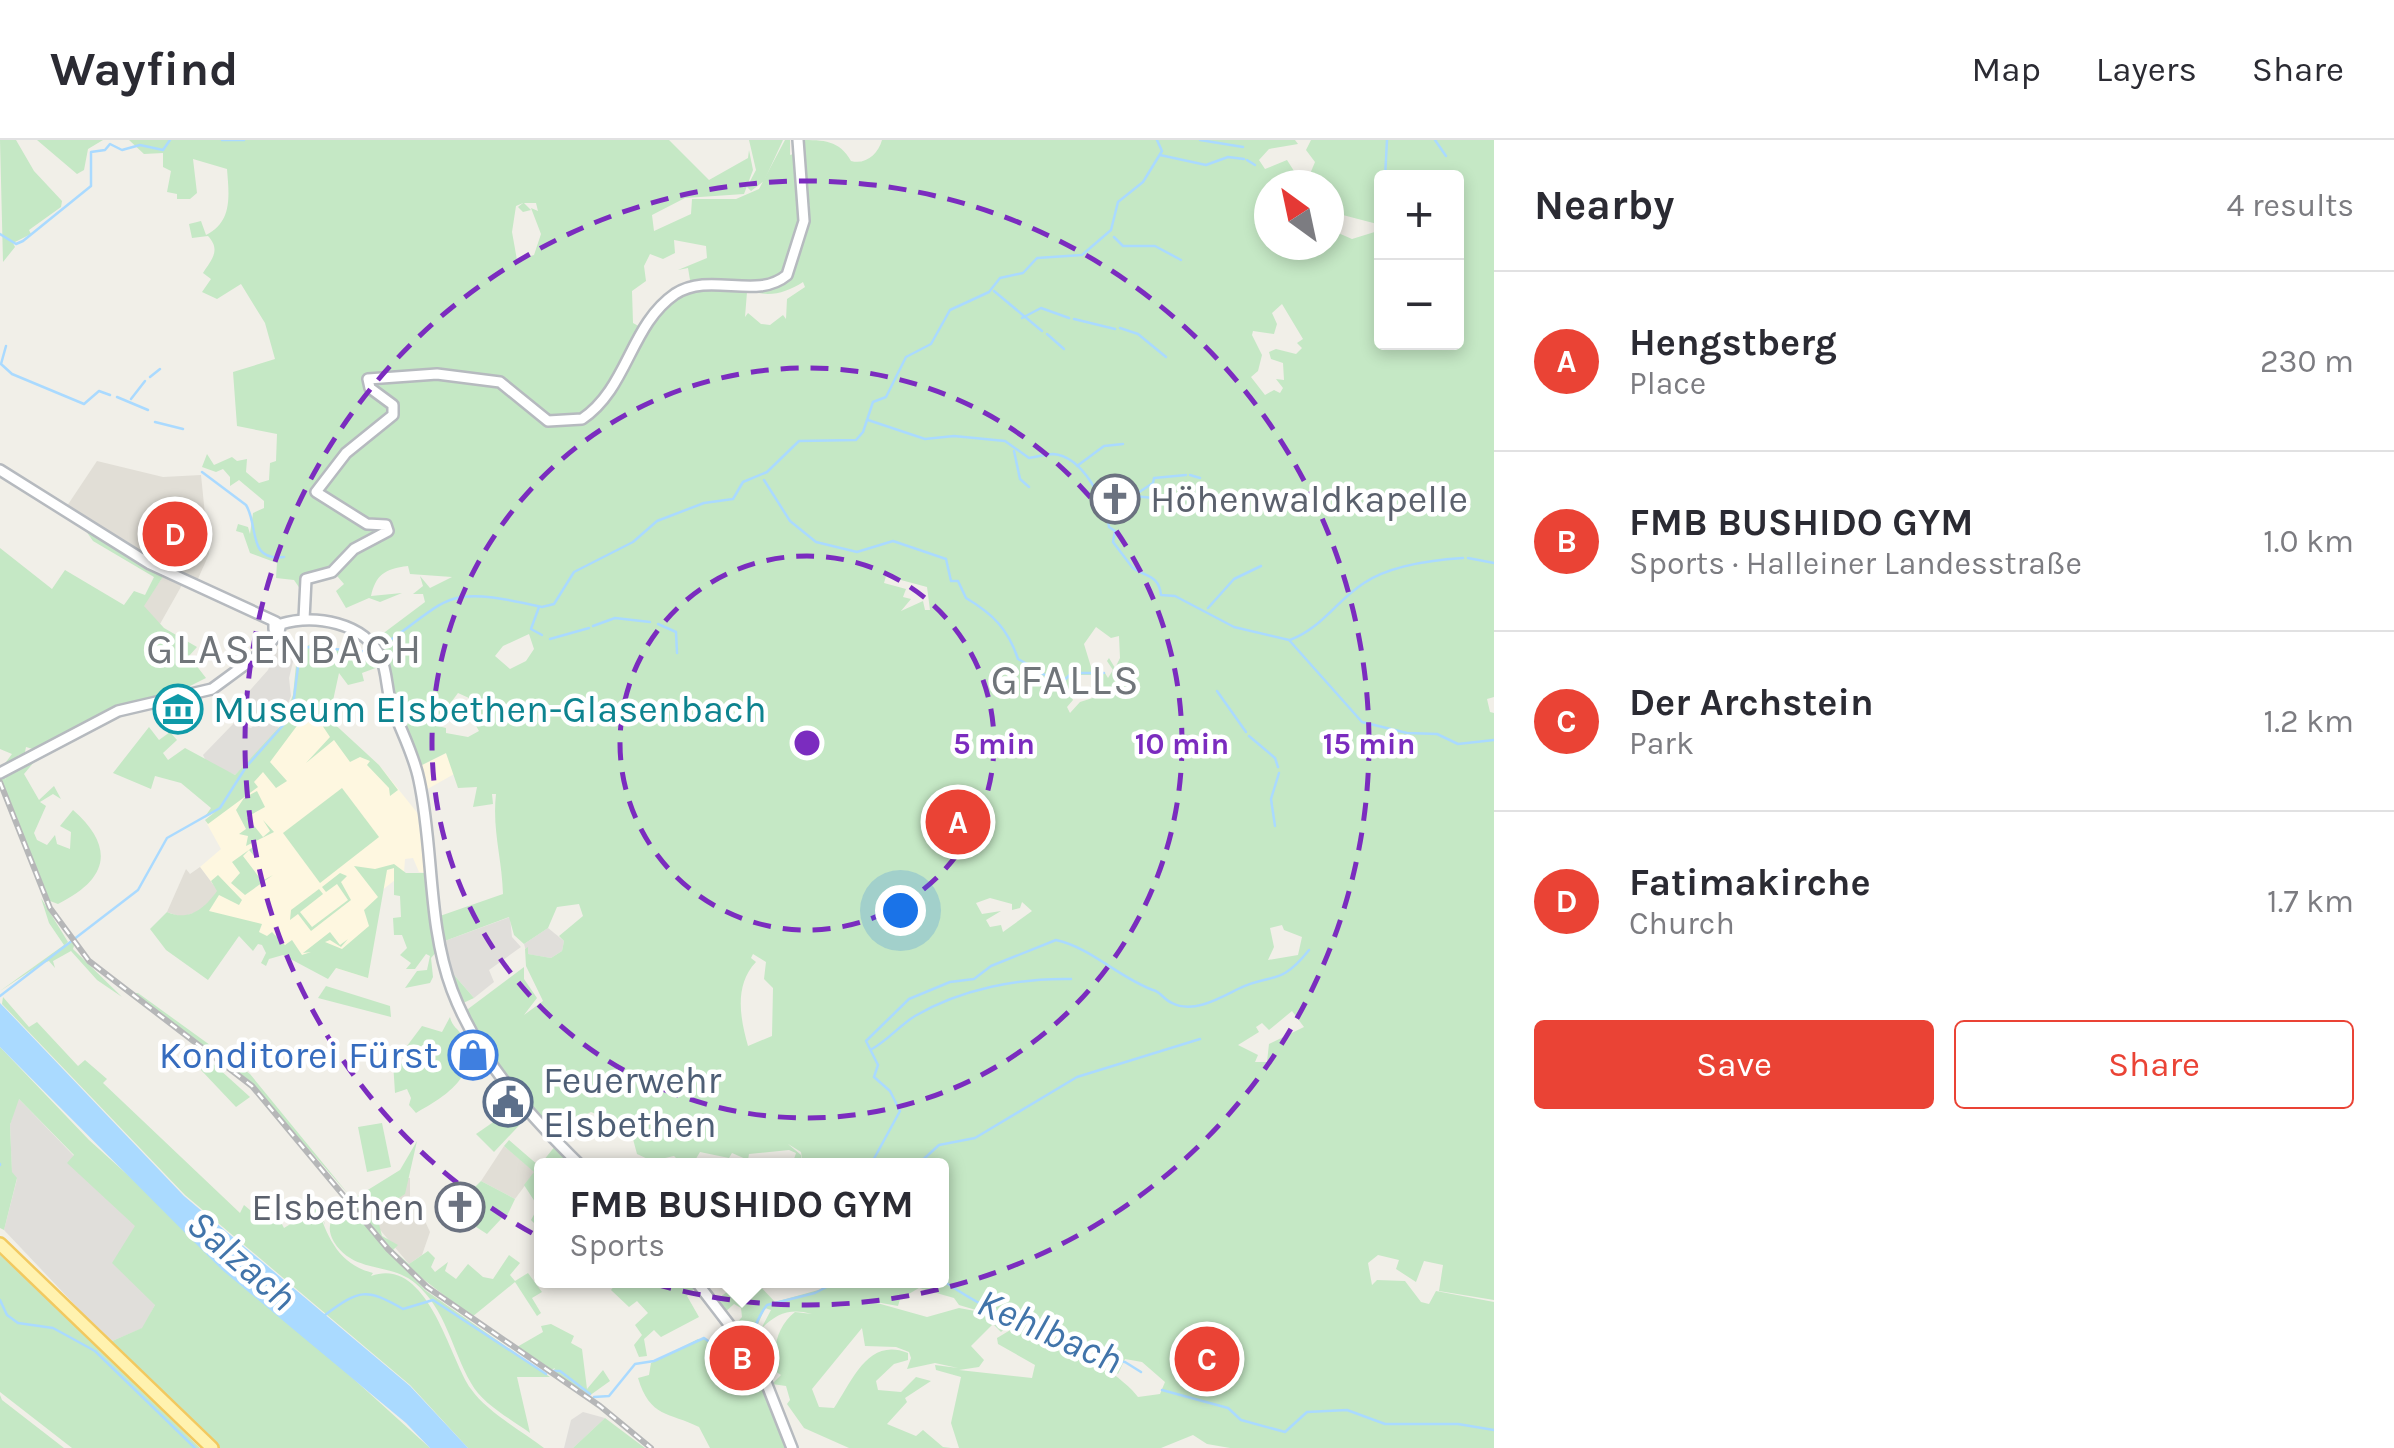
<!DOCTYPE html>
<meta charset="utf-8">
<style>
body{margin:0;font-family:Karla,sans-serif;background:#f7f7f7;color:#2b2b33}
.controls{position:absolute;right:30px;top:30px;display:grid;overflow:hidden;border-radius:10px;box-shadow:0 5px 15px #0003}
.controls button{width:90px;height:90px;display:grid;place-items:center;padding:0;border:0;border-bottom:2px solid #e1e1e2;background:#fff;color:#2b2b33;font:50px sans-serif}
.compass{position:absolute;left:1254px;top:30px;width:90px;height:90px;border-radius:50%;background:#fff;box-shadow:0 5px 15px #0003;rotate:327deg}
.you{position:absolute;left:900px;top:770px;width:35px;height:35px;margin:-25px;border:8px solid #fff;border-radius:50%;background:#1a73e8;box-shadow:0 0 0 15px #1a73e833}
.badge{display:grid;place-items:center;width:65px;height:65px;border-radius:50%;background:#ea4335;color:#fff;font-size:32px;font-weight:700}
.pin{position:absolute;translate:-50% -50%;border:5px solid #fff;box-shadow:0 2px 10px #0006}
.popup{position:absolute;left:534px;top:1018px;width:415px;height:130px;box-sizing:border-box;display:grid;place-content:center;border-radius:10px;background:#fff;filter:drop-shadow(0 2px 8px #0005);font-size:32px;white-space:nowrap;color:#7c7c81}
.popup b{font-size:38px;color:#2b2b33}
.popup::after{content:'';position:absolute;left:50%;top:100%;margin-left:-20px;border:20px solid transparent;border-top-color:#fff}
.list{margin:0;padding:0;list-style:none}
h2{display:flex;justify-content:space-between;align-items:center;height:130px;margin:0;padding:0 40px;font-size:42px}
h2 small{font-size:32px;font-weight:400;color:#7c7c81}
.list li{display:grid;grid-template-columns:65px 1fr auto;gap:30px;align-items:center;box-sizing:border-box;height:180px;padding:0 40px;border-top:2px solid #e1e1e2}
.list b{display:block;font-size:38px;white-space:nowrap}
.list p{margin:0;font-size:32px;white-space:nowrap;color:#7c7c81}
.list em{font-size:32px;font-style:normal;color:#7c7c81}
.actions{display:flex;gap:20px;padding:30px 40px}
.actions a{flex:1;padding:22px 0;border:2px solid #ea4335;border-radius:10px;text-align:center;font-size:35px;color:#ea4335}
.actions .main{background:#ea4335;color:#fff}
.map{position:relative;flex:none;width:1494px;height:1308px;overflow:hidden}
header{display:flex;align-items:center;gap:60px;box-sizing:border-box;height:140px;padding:0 50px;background:#fff;border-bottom:2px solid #e1e1e2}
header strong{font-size:48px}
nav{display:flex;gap:55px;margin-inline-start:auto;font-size:35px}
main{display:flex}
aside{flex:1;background:#fff}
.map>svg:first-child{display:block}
.commercial{fill:#fef7e0}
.industrial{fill:#e0deda}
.education{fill:#e1ded6}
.green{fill:#c5e8c5;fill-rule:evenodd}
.water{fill:#aadaff}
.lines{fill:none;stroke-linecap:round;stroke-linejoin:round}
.stream{stroke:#aadaff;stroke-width:2.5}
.secondary-casing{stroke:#b6babf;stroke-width:14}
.primary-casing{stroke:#f2c960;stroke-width:16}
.secondary{stroke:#fff;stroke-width:9}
.primary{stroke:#fff2af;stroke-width:11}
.rail-casing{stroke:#b6b7b8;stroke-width:6}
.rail{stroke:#fff;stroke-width:2.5;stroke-dasharray:8;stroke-linecap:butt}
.ring{fill:none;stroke:#7b2cbf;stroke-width:5;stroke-dasharray:18 12}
.labels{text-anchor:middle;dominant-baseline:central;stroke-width:9;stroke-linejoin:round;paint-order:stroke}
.worship-label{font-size:38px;fill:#5b616d;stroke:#fff;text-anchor:start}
.culture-label{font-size:38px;fill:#0d838f;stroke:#fff;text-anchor:start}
.shop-label{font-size:38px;fill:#366cbe;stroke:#fff;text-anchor:end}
.service-label{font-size:38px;fill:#4e5e75;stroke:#fff;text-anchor:start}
.water-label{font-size:40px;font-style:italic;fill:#4174aa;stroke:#fff}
.quarter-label{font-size:42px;letter-spacing:2.5px;fill:#70757a;stroke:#fff}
.centre{fill:#7b2cbf;stroke:#fff;stroke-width:5}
.ring-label{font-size:30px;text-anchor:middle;font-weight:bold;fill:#7b2cbf;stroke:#fff;stroke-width:9;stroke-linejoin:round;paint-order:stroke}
</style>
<header>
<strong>Wayfind</strong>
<nav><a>Map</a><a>Layers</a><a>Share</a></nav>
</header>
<main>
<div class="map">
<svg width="1494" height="1308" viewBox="0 0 1494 1308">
<rect width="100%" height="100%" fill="#f1efe8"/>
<!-- commercial -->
<g class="commercial">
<polygon points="307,562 379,625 419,675 428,733 419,732 413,718 405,719 404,733 381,751 368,838 306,819 205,771 218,751 200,727 221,709 206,682 223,669"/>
<polygon points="446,613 456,633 424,651 418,627"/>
</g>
<!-- industrial -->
<g class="industrial">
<polygon points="302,499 305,502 294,518 289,538 291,556 277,591 235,635 207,623 203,615 234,583 251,588 262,577 267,559 257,574 244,557 268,530 277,509"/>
<polygon points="510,777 512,797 521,807 489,830 494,842 474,858 448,828 442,802"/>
<polygon points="548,788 564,801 562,811 551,818 527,814 524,804"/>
<polygon points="18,958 74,1016 68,1023 136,1086 155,1165 143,1188 110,1202 4,1090 17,1039 12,1033 10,985"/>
<polygon points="583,1272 605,1278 573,1308 564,1308 571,1280"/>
</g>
<!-- education -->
<g class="education">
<polygon points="97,321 163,337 201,335 209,414 197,441 147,418 65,369"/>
<polygon points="164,435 182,445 160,484 143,466"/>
<polygon points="200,727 218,751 204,770 181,777 167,772 186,729 190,734"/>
<polygon points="504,1006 535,1032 515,1059 481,1041"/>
<polygon points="406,1038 410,1038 410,1064 418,1066 430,1092 422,1115 409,1124 359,1065 370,1059 379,1071"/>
</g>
<!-- green -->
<g class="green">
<polygon points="0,0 16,0 34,31 62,61 61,67 29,90 31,94 13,103 15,107 3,122"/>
<polygon points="37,0 103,0 88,9 84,30 77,34"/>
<path d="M 129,0 L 669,0 L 709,40 L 748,18 L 749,10 L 753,30 L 744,54 L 685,58 L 652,75 L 654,91 L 691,74 L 692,59 L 736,59 L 759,49 L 785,0 L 790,0 L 790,15 L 797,13 L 802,75 L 788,130 L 767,144 L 690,140 L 688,128 L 678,130 L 707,118 L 706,106 L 674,100 L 675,113 L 663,119 L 650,114 L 644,126 L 646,141 L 632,151 L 633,183 L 642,188 L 636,208 C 655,162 697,128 747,152 L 745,177 L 748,173 L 761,184 L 770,185 L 783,175 L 786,179 L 787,159 L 805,147 L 803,142 C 783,155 762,159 742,146 L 773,146 L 795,124 L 810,65 L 806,63 L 800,0 C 824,0 839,0 851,21 C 866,25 878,14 882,0 L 1295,0 L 1298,4 L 1269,9 L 1259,20 L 1265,29 L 1287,20 L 1294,31 L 1310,34 L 1315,22 L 1306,10 L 1311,0 L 1494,0 L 1494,557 L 1487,559 L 1490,572 L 1494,573 L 1494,1160 L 1439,1151 L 1443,1125 L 1424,1121 L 1416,1142 L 1396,1129 L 1399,1120 L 1378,1115 L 1368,1123 L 1372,1145 L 1377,1140 L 1405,1141 L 1421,1162 L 1429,1164 L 1436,1151 L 1494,1162 L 1494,1308 L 1230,1308 L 1207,1304 L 1193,1295 L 1161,1308 L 959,1308 L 951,1283 L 961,1237 L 936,1230 L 935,1225 L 958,1228 L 935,1223 L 907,1229 L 911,1218 L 909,1212 L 896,1207 L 865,1206 L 862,1188 L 812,1249 L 819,1267 L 834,1268 C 853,1240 868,1197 908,1213 L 908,1220 L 894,1224 L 876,1241 L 878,1250 L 901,1252 L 916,1237 L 931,1241 L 905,1258 L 907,1262 L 887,1284 L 916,1296 L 923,1290 L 943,1307 L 951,1308 L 849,1308 L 804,1288 L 787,1264 L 790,1260 L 786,1246 L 772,1244 L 781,1235 L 767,1226 L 764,1218 L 769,1222 L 776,1219 C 773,1202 781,1183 795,1172 L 812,1174 C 790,1168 777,1173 761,1189 L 771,1170 L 765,1168 L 750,1203 L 733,1187 L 742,1177 L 741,1168 L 734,1164 L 722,1175 L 713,1162 L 734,1147 L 730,1141 L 755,1141 L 775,1162 L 822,1149 L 814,1141 L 942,1140 L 942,1026 L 814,1026 L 811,1021 L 803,1025 L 801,1012 L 788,1004 L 801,1015 L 802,1025 L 793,1022 L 796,1013 L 789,1010 L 749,1014 L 748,1020 L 732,1013 L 729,1018 L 700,1012 L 694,1022 L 680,1022 L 674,1016 L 652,1021 L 637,1014 L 630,988 L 591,972 L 571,983 L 561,974 L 547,986 C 517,957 475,914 464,872 L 524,827 L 524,839 L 537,858 L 524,875 L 543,861 L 526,826 L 525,809 L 528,807 L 528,814 L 551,818 L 562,811 L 564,801 L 559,796 L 583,776 L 579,764 L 557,767 L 548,788 L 524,804 L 514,795 L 509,777 L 442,802 L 448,828 L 474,858 L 461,864 L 447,830 L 437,777 L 503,754 C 502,718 492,690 496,654 L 492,654 L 493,664 L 473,667 L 477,647 L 458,648 L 446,613 L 418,627 L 392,560 L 384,519 L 369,497 L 377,498 L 425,462 L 423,454 L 413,454 L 423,446 L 420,436 L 430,448 L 452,437 L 410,434 L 408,426 C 384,429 376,435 371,456 L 402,453 L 380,462 L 369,458 L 346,468 L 336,451 L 344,444 L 332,430 L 305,439 L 305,456 L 294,440 L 276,438 L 277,423 L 250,413 L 243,393 L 236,391 L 238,384 L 248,387 L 250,394 L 253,373 L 264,368 L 264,361 L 239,340 L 230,346 L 230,337 L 223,329 L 216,332 L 202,327 L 207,314 L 214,325 L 232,317 L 237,321 L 247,319 L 246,332 L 259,343 L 269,340 L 270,323 L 276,321 L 277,294 L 237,286 L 233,232 L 275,219 L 265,183 L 241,144 L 217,159 L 202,152 L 211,139 L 203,133 C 212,119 221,110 208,96 L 192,98 L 189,84 L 201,81 L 206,95 C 233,82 229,55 227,29 L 193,19 L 197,53 L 190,59 L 177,59 L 177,54 L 167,52 L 171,31 L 163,27 L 163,13 L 144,14 ZM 1382,38 L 1456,38 L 1456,202 L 1382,202 L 1381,90 L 1352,99 L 1329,89 L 1330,78 L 1339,74 L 1381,85 ZM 1269,45 L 1329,45 L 1329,105 L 1269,105 ZM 523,63 L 518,67 L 523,72 L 531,70 L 524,63 L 536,63 L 538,71 L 531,68 L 541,94 L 534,115 L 517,120 L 512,92 L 516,66 ZM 1282,164 L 1303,199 L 1297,203 L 1302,208 L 1296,214 L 1276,209 L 1269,212 L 1271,219 L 1283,223 L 1284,240 L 1276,239 L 1283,248 L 1280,253 L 1274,250 L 1265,255 L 1251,237 L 1258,231 L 1262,215 L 1252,195 L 1253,191 L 1274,194 L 1277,184 L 1272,173 ZM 886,436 L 927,447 L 930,470 L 925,470 L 923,461 L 901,471 L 911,459 L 903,457 L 906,449 L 884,443 ZM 1096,487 L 1111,498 L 1119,496 L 1120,518 L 1115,528 L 1109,518 L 1107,521 L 1113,530 L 1108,538 L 1105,533 L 1091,527 L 1084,504 ZM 529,494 L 534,509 L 526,521 L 510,529 L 495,516 L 503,506 ZM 1076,535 L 1095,535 L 1092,550 L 1099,556 L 1080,562 L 1070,573 L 1067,567 L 1073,560 L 1068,550 ZM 458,553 L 469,558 L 472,566 L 462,575 L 471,577 L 479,591 L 468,597 L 446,593 L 446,588 L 434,585 ZM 990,758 L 1012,764 L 1012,770 L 1020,768 L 1022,762 L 1032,771 L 1003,792 L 1001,785 L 990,787 L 986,780 L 1001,771 L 982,774 L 976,763 ZM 1282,785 L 1284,790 L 1302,797 L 1298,815 L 1268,820 L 1274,807 L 1270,788 ZM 753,814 L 766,822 L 764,839 L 773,848 L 772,896 L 748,906 C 741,881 733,846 756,822 L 751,818 ZM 1292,871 L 1304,887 L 1269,904 L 1267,922 L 1255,922 L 1258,915 L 1238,905 L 1259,892 L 1256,887 L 1262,883 L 1269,890 ZM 919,1148 L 954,1158 L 959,1165 L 986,1173 L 959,1168 L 927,1177 L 870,1161 L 898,1166 L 900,1159 ZM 991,1175 L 1012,1189 L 997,1198 L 998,1204 L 1035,1225 L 1032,1238 L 959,1230 L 979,1227 L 984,1220 L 971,1206 L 993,1184 L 1001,1192 L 1004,1189 ZM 1157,1192 L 1198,1212 L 1221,1213 L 1236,1220 L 1227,1236 L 1218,1233 L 1213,1243 L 1198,1228 L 1201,1221 L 1190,1208 ZM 1072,1193 L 1118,1234 L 1125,1219 L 1142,1222 L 1165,1242 L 1160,1254 L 1138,1257 C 1126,1240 1081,1211 1062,1197 Z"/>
<polygon points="749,0 783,0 764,41 751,51 747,47 756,30"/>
<polygon points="86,391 164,435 144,466 164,488 197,507 189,516 206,538 190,546 191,552 129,563 36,610 26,607 25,612 32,613 19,615 0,630 12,614 0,609 0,408 52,449 65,430 124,465 134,451 145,455 154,437 93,401"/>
<polygon points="316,499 352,515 357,523 377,517 381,526 362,533 364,541 348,545 339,533 329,579 379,625 398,650 390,656 389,648 367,625 370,621 360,617 350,622 334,600 306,623 330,597 320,582 305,575 270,622 287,641 276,648 263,632 254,642 258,647 208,684 205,680 215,672 204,678 211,668 181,643 155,636 151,649 113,633 149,587 159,600 170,592 177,600 163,613 168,620 185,608 235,635 282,584 293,555 297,515"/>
<path d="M 39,616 L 24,634 L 39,660 L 54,646 L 61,659 L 53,654 L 40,662 L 46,666 L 34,693 L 37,700 L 47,705 L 55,695 L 57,704 L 70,709 L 71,692 L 60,686 L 73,670 C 115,707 109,739 58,764 L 50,761 L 0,637 L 5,634 L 6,640 L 6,634 Z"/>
<polygon points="342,648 379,697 320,743 283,693"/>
<polygon points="257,651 265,667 247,677 263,697 270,691 263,680 274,692 246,706 248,696 239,694 246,689 236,670 244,658"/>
<polygon points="253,707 258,714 255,717 249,710 243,716 262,741 273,735 245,755 231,743 240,733 232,722"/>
<path d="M 394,724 L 406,733 L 428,733 L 430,748 L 430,735 L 443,831 L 438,810 L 431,818 L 433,837 L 430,843 L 405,848 L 417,831 L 427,830 L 430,816 L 426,814 L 415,829 L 406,829 L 411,823 L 400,815 L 407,808 L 402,795 L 394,795 L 393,778 L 401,777 L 400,756 L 394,755 L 394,728 L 387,730 L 368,838 L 336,828 L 328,839 L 283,815 L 269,819 L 266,826 L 261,823 L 266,813 L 262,805 L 258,804 L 253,811 L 239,796 L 208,840 L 166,810 L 150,789 L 167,772 C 189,782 205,768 217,751 L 211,741 L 218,735 L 242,760 L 239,765 L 219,755 L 209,771 L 262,784 L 259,792 L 267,796 L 272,792 L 285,805 L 292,800 L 302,815 L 311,812 L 303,813 L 330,792 L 340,805 L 348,799 L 341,807 L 330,800 L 325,802 L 342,809 L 369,786 L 364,770 L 378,757 L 354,726 L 375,729 Z"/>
<polygon points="340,733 347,736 341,742 351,760 311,791 298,774 290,780 291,770 319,749 323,754 300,772 312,787 348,760 337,744 326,752 322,747"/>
<polygon points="41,758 68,802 65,805 77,797 73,809 122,857 97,840 71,811 53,821 55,828 49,821 41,824 0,851 64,805 49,783"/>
<polygon points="326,846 390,866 391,877 318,858"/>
<polygon points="129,853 138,853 250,934 349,1055 246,938"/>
<path d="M 3,857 L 29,887 L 37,882 L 78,926 L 85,920 L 107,939 L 103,943 L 240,1073 L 244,1065 L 256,1075 L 271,1063 L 284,1088 L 320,1066 L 325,1085 L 319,1072 C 329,1101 341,1125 373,1133 L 371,1136 C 428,1115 449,1218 471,1249 C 487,1272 522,1291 544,1308 L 468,1308 L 410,1245 L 185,1055 L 2,864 Z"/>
<path d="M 450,877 C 452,887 458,888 463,897 C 482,936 442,958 416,973 L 409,965 L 411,958 L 407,949 L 395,953 L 393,922 L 410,925 L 414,916 L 407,906 L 422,886 L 442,892 Z"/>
<polygon points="0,907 89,1000 430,1308 218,1308 110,1202 142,1188 155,1165 112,1123 135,1086 67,1023 74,1015 19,959 10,985 12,1032 17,1038 4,1090 0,1088"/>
<polygon points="209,920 250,957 236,967 201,930"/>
<polygon points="518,965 527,977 494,1012 476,994"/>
<polygon points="382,983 391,1027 367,1032 358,987"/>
<polygon points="509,1000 539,1026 556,1005 575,1026 542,1026 542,1091 531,1080 541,1062 537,1065 524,1045 534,1032 504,1006"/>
<polygon points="417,1001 405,1054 379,1071 370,1059 360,1066 372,1080 378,1080 382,1096 398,1105 393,1110 409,1124 428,1111 435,1118 431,1127 435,1132 448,1122 445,1131 456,1139 468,1124 483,1137 493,1139 509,1115 520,1123 510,1135 515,1141 528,1133 542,1152 532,1158 541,1173 537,1176 515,1142 472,1177 405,1125 350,1061 400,1030"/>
<polygon points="481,1041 515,1059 505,1080 502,1078 487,1094 470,1083 466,1087 438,1069 464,1058"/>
<path d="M 347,1064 L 425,1150 L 550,1237 L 517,1237 L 530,1293 C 511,1279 482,1264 471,1243 C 452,1210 446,1169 415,1143 C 390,1122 354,1134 334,1102 C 324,1085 333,1075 347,1064 Z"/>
<polygon points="0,1109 200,1308 72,1308 0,1252"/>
<polygon points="612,1141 690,1141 695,1148 687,1156 699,1177 661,1197 654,1190 644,1199 647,1216 639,1217 634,1205 642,1195 635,1185 648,1173 637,1161 629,1167 611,1150 616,1144"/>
<polygon points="551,1184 574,1196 571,1203 582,1209 587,1249 603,1230 610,1241 589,1256 553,1232 555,1228 551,1230 517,1207 543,1192 541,1186"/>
<path d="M 698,1199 L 705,1199 L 720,1211 L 744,1205 L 744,1210 L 730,1214 L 747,1239 L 761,1233 L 790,1308 L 710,1308 L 699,1287 C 669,1272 650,1278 638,1238 L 649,1235 L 651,1223 Z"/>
<polygon points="0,1255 2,1260 64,1308 0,1308"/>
<polygon points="605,1278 645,1308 573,1308"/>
</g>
<!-- water -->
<polygon class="water" points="0,863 184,1056 410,1246 468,1308 430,1308 406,1283 221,1129 0,907"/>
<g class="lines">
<!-- stream -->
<g class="stream">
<polyline points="222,0 244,0"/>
<polyline points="1200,0 1243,7"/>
<polyline points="1435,0 1446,16"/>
<polyline points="1160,15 1206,25 1228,17 1244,19"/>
<polyline points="1247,20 1255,25"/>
<polyline points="1385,38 1387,0"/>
<polyline points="0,94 16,104 23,101 91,46 91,12 105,10 110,4 122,10 140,5 163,10 170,0"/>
<polyline points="1114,97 1123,106 1155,106 1181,120"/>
<polyline points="994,151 1042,191"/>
<polyline points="1022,178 1041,168 1069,178"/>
<polyline points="1074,179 1115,189"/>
<polyline points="1120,188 1138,194 1166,217"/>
<polyline points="1047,194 1064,209"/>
<polyline points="6,206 1,224 12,234 84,264 99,251 110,255"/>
<polyline points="150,237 160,229"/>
<polyline points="117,257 148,270"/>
<polyline points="131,259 145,241"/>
<path d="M 868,280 L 925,299 L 954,296 L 1005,301 L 1029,318 C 1035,317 1047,314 1053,314 C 1083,316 1106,363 1109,387 L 1115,391 L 1113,402 L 1132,427 C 1144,437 1159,434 1161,455 L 1175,456 L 1234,487 L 1289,500 L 1362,582 L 1407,593 L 1437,594 L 1458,604 L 1494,600"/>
<polyline points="155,282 183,289"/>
<polyline points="1014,311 1020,339 1029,347"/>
<polyline points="1077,326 1104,306 1123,304"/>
<path d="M 202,332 L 246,365 C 259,386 247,422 284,417"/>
<polyline points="1190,335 1200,338"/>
<path d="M 764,340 L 790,381 L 816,402 L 857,412 L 893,401 L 946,419 L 951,441 L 958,441 L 966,458 C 993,474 1008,489 1018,519 L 1038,530"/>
<polyline points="1134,356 1182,361"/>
<polyline points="1109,372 1153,343 1154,338 1186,335"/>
<polyline points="1468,418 1494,423"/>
<polyline points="539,467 531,489 542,495"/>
<polyline points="1208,468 1234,439 1261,426"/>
<polyline points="658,484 676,492 677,513"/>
<polyline points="593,486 615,478 650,482"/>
<polyline points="550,499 589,488"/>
<path d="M 1290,500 C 1322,488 1336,461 1364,443 C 1391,425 1431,420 1463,418"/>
<polyline points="1041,533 1061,543 1072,533 1104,533"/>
<polyline points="1217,551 1246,592"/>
<polyline points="1249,596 1275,618 1278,627"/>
<polyline points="1275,686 1271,659 1279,633"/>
<path d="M 0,856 L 138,750 L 167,698 L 220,668 L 246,627 L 286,582 L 293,566 L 299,519 L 307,507 L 373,512 C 454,459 437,443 542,467 L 554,464 L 574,432 L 633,402 L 657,381 L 704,363 L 733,359 L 743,342 L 767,332 L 799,301 L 856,300 L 863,292 L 873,262 L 886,257 L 906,217 L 931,204 L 950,170 L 989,152 L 1000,138 L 1023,133 L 1037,118 L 1082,115 L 1111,90 L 1118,62 L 1143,42 L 1162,11 L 1157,0"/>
<path d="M 872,909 C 888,900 899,886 915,876 C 961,849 1018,838 1071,839"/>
<polyline points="0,1024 0,1025"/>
<path d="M 870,1026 L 900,971 L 890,951 L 874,937 L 878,925 L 866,901 L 909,859 L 950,842 L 974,839 L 991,826 L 1056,800 C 1092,808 1119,838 1153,850 C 1161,852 1164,860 1172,863 C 1193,874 1220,858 1238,849 C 1271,832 1279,848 1309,810"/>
<polyline points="916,1026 939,1005 975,998 1077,937 1200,899"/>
<polyline points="868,1140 871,1145 897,1140"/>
<path d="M 942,1140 C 964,1155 994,1174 1020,1180 C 1055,1187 1078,1195 1103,1220 L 1125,1222 L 1141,1232"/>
<polyline points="0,1160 7,1175 18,1183 53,1188 95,1211 195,1308"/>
<path d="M 325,1175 C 360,1149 366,1148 403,1169 L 433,1160 L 546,1234"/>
<polyline points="552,1231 560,1231 590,1254"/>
<polyline points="1162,1250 1228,1268 1241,1280 1285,1292 1307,1272 1347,1270 1385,1284 1458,1284 1494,1290"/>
<path d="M 594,1257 L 609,1256 L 635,1224 L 654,1221 L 704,1198 L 722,1211 C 756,1212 750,1185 767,1165 L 815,1153 L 840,1140"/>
</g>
<!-- secondary casing -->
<g class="secondary-casing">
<g id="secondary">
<polyline points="0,330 150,424 276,482"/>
<path d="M 304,479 L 306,439 L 332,432 L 354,409 L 388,391 L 386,385 L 367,384 L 316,352 L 346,313 L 393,275 L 393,265 L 370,248 L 368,239 L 437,234 L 500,242 L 548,281 L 582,279 C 628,248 630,185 675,154 C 711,131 756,161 787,135 L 804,81 L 798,0"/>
<path d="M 281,484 L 274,484 L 274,489 L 279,491 L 281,484 C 314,474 365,482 381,518 C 388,534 386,553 393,569 C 402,593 414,615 419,640 C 434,709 427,783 452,850 C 478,919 529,975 581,1026"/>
<polyline points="0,633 118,571 212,549 265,510 279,491"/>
<polyline points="695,1140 758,1222 792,1308"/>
</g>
</g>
<!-- primary casing -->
<g class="primary-casing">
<polyline id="primary" points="0,1104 212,1308"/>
</g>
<!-- secondary -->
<use href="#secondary" class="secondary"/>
<!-- primary -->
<use href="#primary" class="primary"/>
<!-- rail casing -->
<g class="rail-casing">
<polyline id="rail" points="0,642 50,768 89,821 252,946 388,1109 427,1147 600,1266 651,1308"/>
</g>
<!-- rail -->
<use href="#rail" class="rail"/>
</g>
<!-- distance rings -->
<g class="ring">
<circle cx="807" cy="603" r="187"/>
<circle cx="807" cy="603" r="375"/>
<circle cx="807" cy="603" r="562"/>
</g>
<!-- icons -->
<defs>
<g id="church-ring" transform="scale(2.5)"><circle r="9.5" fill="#fff" stroke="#6b7280" stroke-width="1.5"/><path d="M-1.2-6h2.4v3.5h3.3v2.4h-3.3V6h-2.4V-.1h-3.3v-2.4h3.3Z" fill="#6b7280"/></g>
<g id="museum-ring" transform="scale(2.5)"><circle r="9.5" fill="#fff" stroke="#0f9aa8" stroke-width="1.5"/><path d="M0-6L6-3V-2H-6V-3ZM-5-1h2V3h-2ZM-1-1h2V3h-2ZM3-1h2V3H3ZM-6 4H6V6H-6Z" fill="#0f9aa8"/></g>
<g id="shop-ring" transform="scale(2.5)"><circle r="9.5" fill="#fff" stroke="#3f7fe0" stroke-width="1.5"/><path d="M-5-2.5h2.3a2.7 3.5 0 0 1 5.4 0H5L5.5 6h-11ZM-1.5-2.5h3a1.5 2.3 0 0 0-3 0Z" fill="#3f7fe0"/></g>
<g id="civic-ring" transform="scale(2.5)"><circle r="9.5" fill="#fff" stroke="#5c6f8a" stroke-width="1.5"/><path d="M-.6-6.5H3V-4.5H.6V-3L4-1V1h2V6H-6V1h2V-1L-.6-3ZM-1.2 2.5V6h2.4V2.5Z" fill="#5c6f8a"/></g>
</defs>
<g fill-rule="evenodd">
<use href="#church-ring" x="1115" y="359"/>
<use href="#museum-ring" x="178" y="569"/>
<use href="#shop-ring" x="473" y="915"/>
<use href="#civic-ring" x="508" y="962"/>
<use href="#church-ring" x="460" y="1067"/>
</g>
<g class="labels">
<!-- worship labels -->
<g class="worship-label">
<text x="1150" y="359">Höhenwaldkapelle</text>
<text x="425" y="1067" text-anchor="end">Elsbethen</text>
</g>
<!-- culture labels -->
<g class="culture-label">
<text x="213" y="569">Museum Elsbethen-Glasenbach</text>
</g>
<!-- shop labels -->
<g class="shop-label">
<text x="438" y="915">Konditorei Fürst</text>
</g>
<!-- service labels -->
<g class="service-label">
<text x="543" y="940">Feuerwehr<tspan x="543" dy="44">Elsbethen</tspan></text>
</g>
<!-- water labels -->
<g class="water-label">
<text transform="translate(242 1120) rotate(41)">Salzach</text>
<text transform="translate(1050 1191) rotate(24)">Kehlbach</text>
</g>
<!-- quarter labels -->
<g class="quarter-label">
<text x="285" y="509">GLASENBACH</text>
<text x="1066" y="540">GFALLS</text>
</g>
</g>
<circle cx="807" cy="603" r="15" class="centre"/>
<g class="ring-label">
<text x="994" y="614">5 min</text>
<text x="1182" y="614">10 min</text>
<text x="1369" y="614">15 min</text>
</g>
</svg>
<div class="controls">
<button>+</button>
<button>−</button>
</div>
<svg class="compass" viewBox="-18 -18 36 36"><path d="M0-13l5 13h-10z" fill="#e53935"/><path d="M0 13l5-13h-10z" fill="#7c7c81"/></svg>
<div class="you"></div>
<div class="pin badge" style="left:958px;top:682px">A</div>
<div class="pin badge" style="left:742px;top:1218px">B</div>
<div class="popup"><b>FMB BUSHIDO GYM</b>Sports</div>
<div class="pin badge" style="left:1207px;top:1219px">C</div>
<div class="pin badge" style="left:175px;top:394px">D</div>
</div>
<aside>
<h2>Nearby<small>4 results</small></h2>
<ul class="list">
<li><span class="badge">A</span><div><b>Hengstberg</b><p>Place</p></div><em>230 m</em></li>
<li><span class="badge">B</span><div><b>FMB BUSHIDO GYM</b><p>Sports · Halleiner Landesstraße</p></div><em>1.0 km</em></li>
<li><span class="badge">C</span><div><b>Der Archstein</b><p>Park</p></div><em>1.2 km</em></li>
<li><span class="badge">D</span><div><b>Fatimakirche</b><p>Church</p></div><em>1.7 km</em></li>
</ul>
<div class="actions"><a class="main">Save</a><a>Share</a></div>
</aside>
</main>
